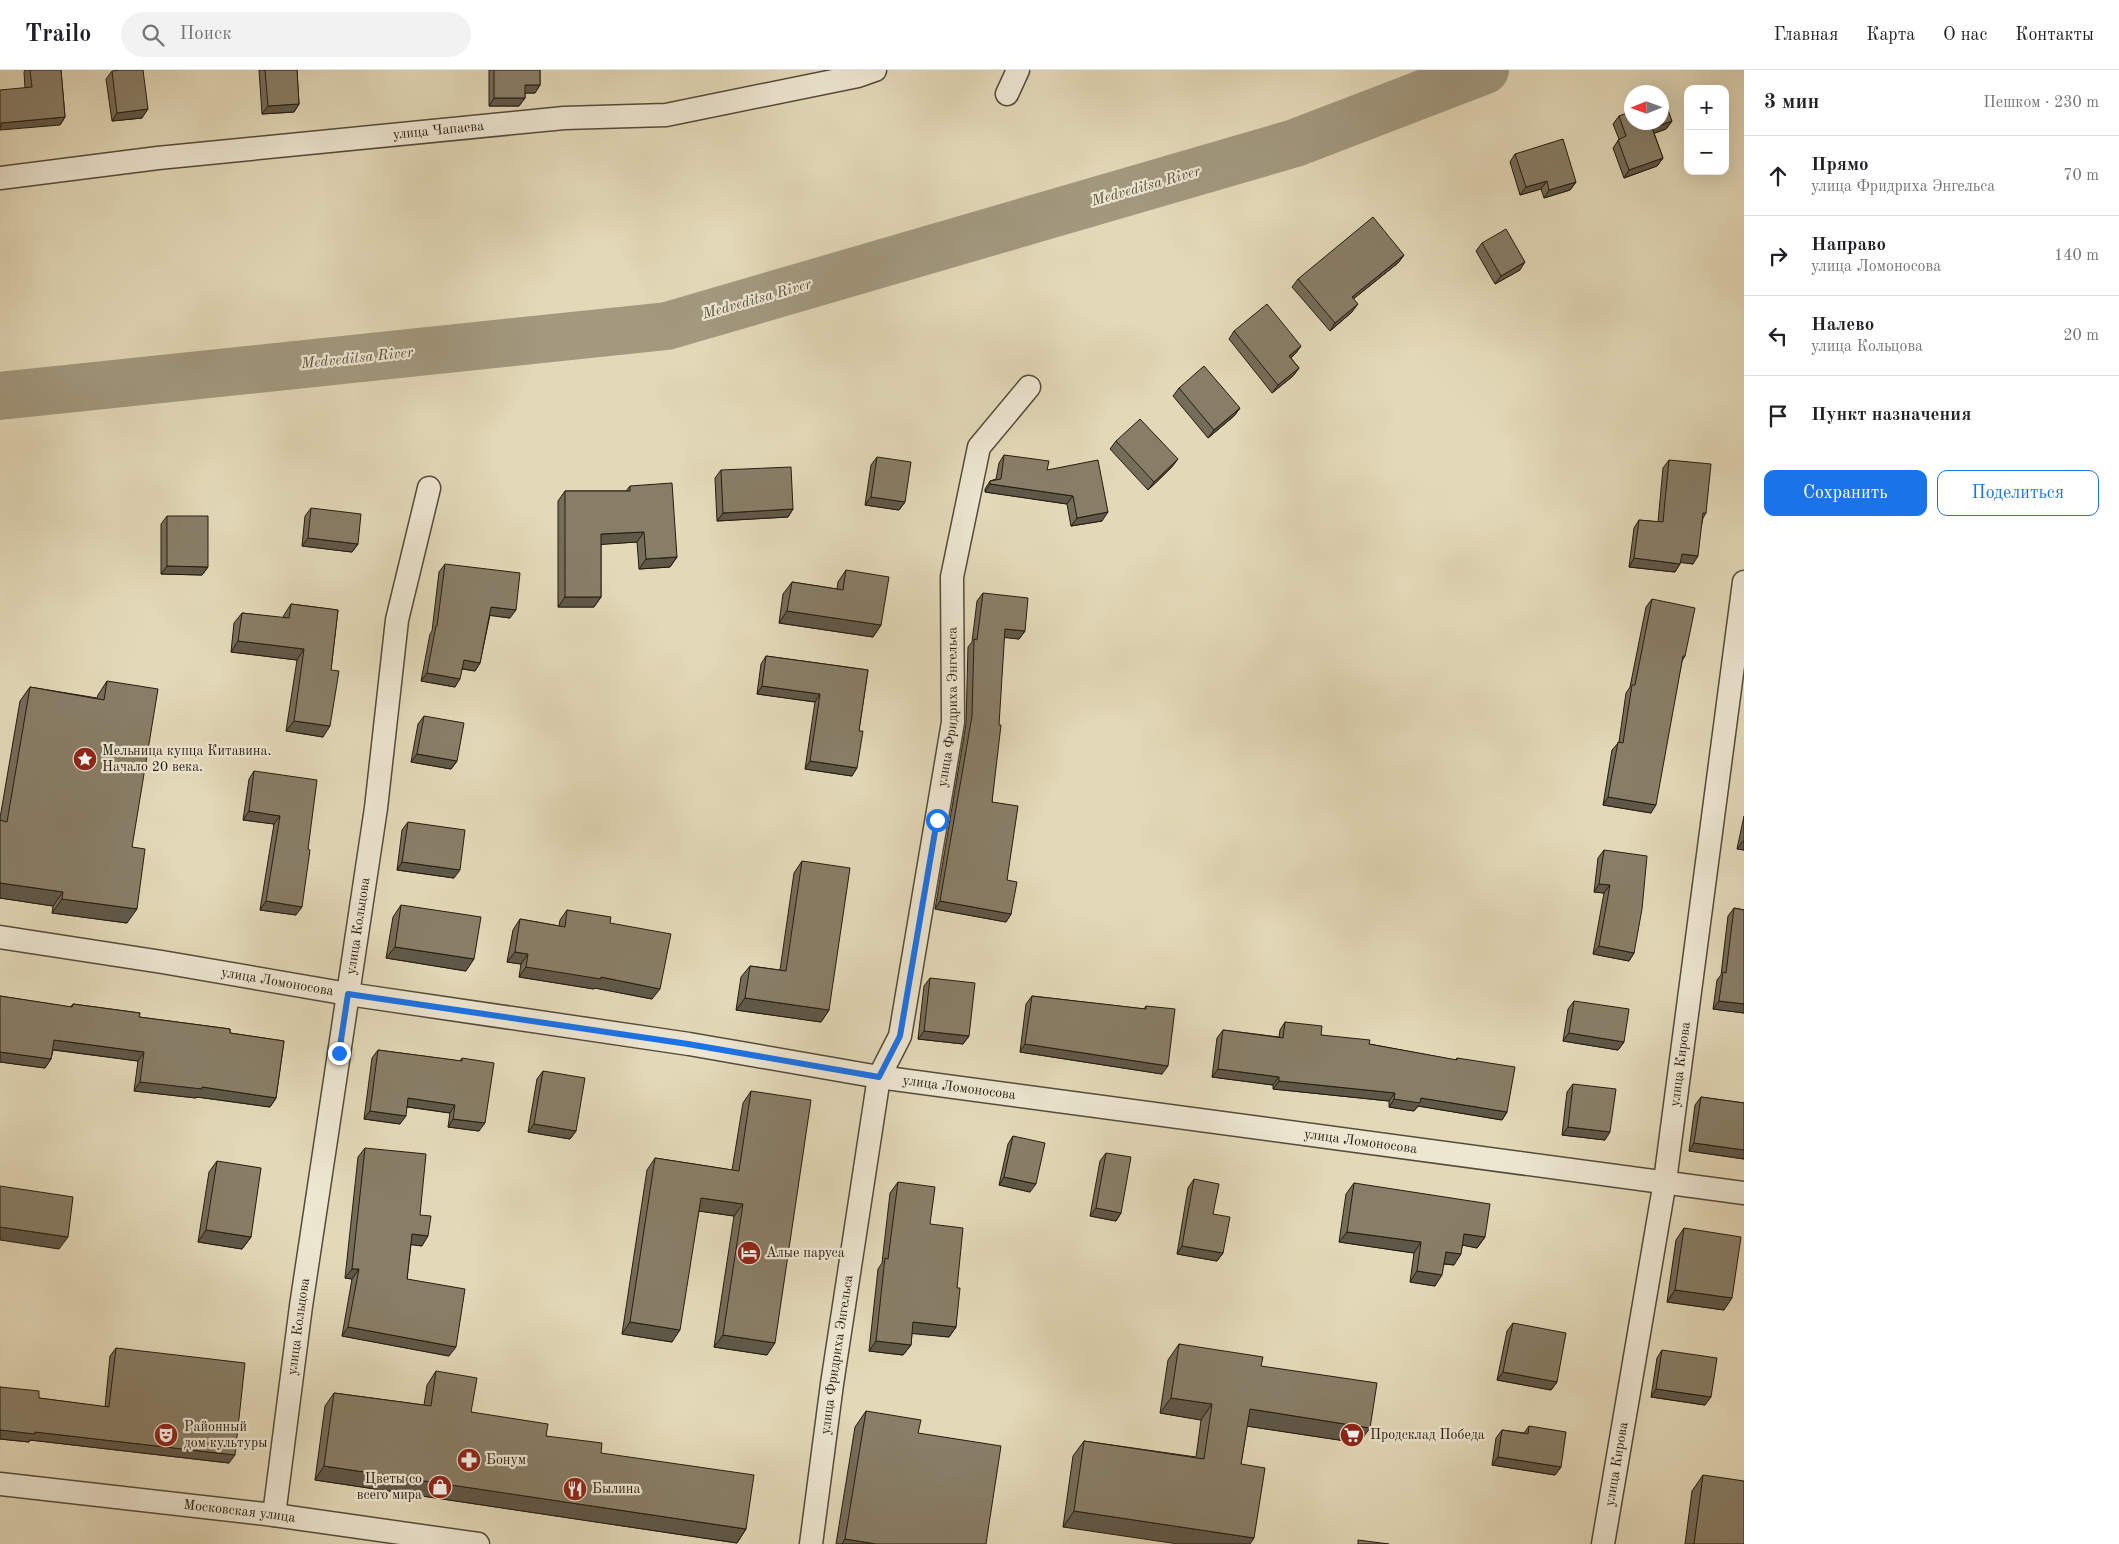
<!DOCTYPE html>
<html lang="ru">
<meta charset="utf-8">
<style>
body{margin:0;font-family:"Old Standard TT",serif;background:#f2f2f2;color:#202124}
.controls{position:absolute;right:15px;top:15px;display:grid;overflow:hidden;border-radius:10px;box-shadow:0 5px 20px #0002}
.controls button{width:45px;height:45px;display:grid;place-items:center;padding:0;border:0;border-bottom:1px solid #e0e0e0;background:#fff;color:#202124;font:25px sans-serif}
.compass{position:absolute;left:1624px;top:15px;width:45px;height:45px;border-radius:50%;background:#fff;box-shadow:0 5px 20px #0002;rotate:269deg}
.stop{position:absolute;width:15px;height:15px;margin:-11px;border:4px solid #1a73e8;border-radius:50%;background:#fff}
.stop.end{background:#1a73e8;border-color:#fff;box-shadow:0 1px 5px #0008}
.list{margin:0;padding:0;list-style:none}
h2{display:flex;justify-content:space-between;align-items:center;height:65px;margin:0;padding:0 20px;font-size:21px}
h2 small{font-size:16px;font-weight:400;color:#757577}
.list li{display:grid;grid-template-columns:32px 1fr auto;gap:15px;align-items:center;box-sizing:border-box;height:80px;padding:0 20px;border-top:1px solid #e0e0e0}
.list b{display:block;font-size:19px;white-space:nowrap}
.list p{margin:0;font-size:16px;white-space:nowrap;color:#757577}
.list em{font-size:16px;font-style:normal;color:#757577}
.actions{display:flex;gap:10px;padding:15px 20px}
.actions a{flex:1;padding:11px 0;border:1px solid #1a73e8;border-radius:10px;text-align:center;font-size:18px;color:#1a73e8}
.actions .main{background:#1a73e8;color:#fff}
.icon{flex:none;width:28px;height:28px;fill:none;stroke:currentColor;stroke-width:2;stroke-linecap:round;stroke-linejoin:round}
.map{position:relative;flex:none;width:1744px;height:1474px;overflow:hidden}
header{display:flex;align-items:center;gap:30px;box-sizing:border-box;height:70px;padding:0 25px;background:#fff;border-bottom:1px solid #e0e0e0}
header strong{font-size:24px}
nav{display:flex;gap:28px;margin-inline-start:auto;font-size:18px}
.search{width:350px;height:45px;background:#f2f2f2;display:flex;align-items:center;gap:12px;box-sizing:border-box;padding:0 18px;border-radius:28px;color:#757577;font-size:19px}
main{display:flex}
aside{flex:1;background:#fff}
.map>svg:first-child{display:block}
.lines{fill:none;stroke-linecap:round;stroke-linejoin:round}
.river{stroke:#a2997f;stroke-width:48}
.street-casing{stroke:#544b3a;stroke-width:25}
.street{stroke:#ede6d1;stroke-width:22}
.wall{fill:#756c59;stroke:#251c10}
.shaded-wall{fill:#5f5848;stroke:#251c10}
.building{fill:#887e67;stroke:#251c10}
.route{stroke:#1a73e8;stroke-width:6}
.labels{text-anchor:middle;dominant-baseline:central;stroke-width:4.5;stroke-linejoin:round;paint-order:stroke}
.street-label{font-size:14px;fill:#251c10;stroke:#ede6d1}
.poi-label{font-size:14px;fill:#251c10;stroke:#ede6d1;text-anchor:start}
.water-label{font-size:15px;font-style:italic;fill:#574e3c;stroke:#ede6d1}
</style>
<header>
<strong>Trailo</strong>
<div class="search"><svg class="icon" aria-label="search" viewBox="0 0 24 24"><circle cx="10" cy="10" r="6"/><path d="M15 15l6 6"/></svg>Поиск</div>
<nav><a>Главная</a><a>Карта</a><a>О нас</a><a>Контакты</a></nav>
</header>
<main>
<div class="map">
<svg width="1744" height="1474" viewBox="0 0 1744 1474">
<rect width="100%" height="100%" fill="#e3d9b8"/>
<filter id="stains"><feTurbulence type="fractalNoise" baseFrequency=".004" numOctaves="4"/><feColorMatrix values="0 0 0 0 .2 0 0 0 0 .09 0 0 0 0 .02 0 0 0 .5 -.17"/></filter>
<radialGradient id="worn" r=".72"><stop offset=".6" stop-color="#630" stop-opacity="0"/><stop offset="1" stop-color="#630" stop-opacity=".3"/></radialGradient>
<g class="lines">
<!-- river -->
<polyline class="river" points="0,326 667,256 1295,73 1485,0"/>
<!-- street casing -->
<g class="street-casing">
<g id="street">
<polyline points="1007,24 1018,0"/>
<path id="s1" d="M 0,108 L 158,88 L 564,48 L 666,45 L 858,6 L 875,0"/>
<path id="s2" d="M 0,867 L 162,892 L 348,924 L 689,974 L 879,1007 L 1744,1123"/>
<path id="s3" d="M 0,1414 L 274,1445 L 478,1474"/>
<path id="s4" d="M 274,1445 L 301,1236 L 376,738 L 397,550 L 429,418"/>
<path id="s5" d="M 811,1474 L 832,1314 L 879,1007 L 900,966 L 953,652 L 952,507 L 979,377 L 1029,317"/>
<path id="s6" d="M 1603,1474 L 1665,1111 L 1744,512"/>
</g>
</g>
<!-- street -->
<use href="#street" class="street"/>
</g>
<!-- wall -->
<g class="wall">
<polygon points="25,0 61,0 65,47 60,55 25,18 24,2"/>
<polygon points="259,0 297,0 299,34 294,42 262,44"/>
<polygon points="489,0 540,0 540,15 535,23 525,23 525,28 519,36 489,36"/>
<polygon points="112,1 142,48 112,51 106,9"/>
<polygon points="1619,46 1672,51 1666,59 1654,63 1663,88 1657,96 1624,108 1613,78 1619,69 1613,54"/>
<polygon points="1515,84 1576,112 1570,120 1544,128 1541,119 1520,125 1510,92"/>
<polygon points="1482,173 1520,200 1495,214 1476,181"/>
<polygon points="1404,185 1398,193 1353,229 1352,242 1330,261 1292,217 1298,209"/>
<polygon points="1234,261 1301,276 1295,284 1291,288 1299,298 1293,306 1272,323 1229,269"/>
<polygon points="1179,318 1240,338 1234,346 1208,368 1173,326"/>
<polygon points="1116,371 1172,397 1148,420 1110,379"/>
<polygon points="1004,385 1047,400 1102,451 1071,456 1067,434 985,422 985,419 990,411 996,409 999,393"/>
<polygon points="877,387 905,432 899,440 865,435 871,395"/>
<polygon points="1669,390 1706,443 1703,448 1693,494 1681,492 1675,502 1629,497 1634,458 1639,450 1658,452 1663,398"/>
<polygon points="721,400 793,439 788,447 717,451 715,408"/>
<polygon points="630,416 677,487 670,497 639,499 637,472 601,474 601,527 594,537 558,537 558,431 565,421 626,421"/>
<polygon points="311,438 358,474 352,482 302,476 305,446"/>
<polygon points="167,446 208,497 202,505 161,504 161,454"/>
<polygon points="445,494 510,548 490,545 480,593 475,601 462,599 455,617 421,611 430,564 432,561 439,502"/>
<polygon points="846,500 881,555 873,567 779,553 783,524 792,512 837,519 838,512"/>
<polygon points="983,523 1025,561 1019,569 1004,567 992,732 1007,810 1011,844 1006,852 935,839 966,654 968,577 972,572 977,531"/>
<polygon points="1652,529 1685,586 1682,591 1651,743 1603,735 1612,680 1619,672 1626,623 1630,617 1646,537"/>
<polygon points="291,534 338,540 323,667 286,661 297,590 231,582 234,553 242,543 283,548 284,545"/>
<polygon points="766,586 868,600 852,706 805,699 815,632 757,624 761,594"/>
<polygon points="107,611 132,777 127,853 52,843 53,836 0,828 0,748 20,631 30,617 97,628 98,625"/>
<polygon points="424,646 457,691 451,699 411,692 418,654"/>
<polygon points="254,701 308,779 296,845 260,840 274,754 243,750 249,709"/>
<polygon points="1744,746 1744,780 1737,779"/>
<polygon points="408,752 454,808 397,800 402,760"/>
<polygon points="1604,780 1634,883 1629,891 1593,884 1604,823 1594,822 1598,788"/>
<polygon points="802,791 829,940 821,952 736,940 741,907 750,896 780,900 794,803"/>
<polygon points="401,835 466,901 386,888 393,847"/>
<polygon points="1734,838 1744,840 1744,943 1713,939 1717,910 1721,905 1728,846"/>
<polygon points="567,840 610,853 652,929 595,918 594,919 519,907 521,894 507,892 513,860 520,849 559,856 560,850"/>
<polygon points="930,908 969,966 963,974 918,969 924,916"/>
<polygon points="0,926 70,937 73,934 140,943 139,947 230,959 230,963 284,971 276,1028 270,1037 197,1027 196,1028 134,1021 138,991 53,980 51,989 45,998 0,992"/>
<polygon points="1032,926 1144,939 1146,936 1162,1004 1020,982 1026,934"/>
<polygon points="1574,931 1624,972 1618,980 1563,971 1568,939"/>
<polygon points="1285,952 1321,965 1369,974 1455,990 1457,988 1507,1042 1502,1050 1418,1036 1414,1041 1389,1037 1389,1031 1273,1019 1273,1015 1212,1007 1217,968 1223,960 1279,967 1280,960"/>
<polygon points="378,980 460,991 462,988 479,1061 448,1057 450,1043 407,1037 400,1054 364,1049 372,988"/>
<polygon points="543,1001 576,1061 570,1069 528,1062 537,1009"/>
<polygon points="1573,1014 1605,1070 1562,1065 1567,1022"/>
<polygon points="751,1021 767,1285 714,1277 734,1146 699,1141 672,1272 622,1264 647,1100 655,1088 732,1100 743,1033"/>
<polygon points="1701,1027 1744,1033 1744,1089 1689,1081 1695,1035"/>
<polygon points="1013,1066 1030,1122 999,1115 1008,1074"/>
<polygon points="365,1078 420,1145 422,1176 411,1174 407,1209 449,1286 342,1266 352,1209 345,1208 358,1087"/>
<polygon points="1106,1083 1121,1143 1116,1151 1090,1146 1100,1091"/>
<polygon points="217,1091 251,1167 242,1179 198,1172 209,1102"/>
<polygon points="1194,1109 1213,1144 1223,1183 1217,1191 1177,1184 1188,1118"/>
<polygon points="898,1112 930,1154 957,1218 956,1257 949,1267 912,1263 911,1275 903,1285 869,1281 878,1199 882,1193 890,1123"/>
<polygon points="1354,1113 1485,1167 1477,1178 1463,1175 1454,1195 1444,1194 1435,1216 1410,1212 1414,1183 1339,1172 1346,1124"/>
<polygon points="1684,1158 1724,1240 1667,1232 1676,1170"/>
<polygon points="1513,1253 1557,1312 1551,1320 1497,1310 1507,1261"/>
<polygon points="1179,1274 1261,1296 1359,1373 1247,1356 1241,1394 1063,1457 1073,1386 1084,1371 1196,1387 1201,1350 1160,1343 1168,1290"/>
<polygon points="116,1278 229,1393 30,1370 29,1372 0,1369 0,1317 39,1328 105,1337 110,1286"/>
<polygon points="1662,1280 1705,1335 1651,1327 1657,1288"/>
<polygon points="436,1301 471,1342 546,1366 601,1383 746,1459 737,1473 315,1410 325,1336 334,1323 424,1335 427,1315"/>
<polygon points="866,1341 918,1363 986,1474 836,1474 855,1357"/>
<polygon points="1529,1356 1561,1397 1555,1405 1492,1395 1496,1368 1502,1360 1524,1363"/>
<polygon points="1703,1405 1744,1474 1685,1474 1692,1421"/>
</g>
<!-- shaded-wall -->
<g class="shaded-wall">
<polygon points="525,15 540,15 535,23 519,23"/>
<polygon points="494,28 525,28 519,36 489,36"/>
<polygon points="299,34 294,42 262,44 268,36"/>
<polygon points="148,39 142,48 112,51 117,43"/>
<polygon points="65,47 60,55 0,60 0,54 1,53"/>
<polygon points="1672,51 1666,59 1647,66 1652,58"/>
<polygon points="1663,88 1657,96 1624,108 1629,100"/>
<polygon points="1547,111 1541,119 1520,125 1526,117"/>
<polygon points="1576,112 1570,120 1544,128 1549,120"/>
<polygon points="1404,185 1398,193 1346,235 1352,227"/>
<polygon points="1525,192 1520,200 1495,214 1501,206"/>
<polygon points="1358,234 1352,242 1330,261 1335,253"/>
<polygon points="1301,276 1295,284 1283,294 1289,286"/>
<polygon points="1299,298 1293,306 1272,323 1278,315"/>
<polygon points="1240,338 1234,346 1208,368 1214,360"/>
<polygon points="1178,389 1172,397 1148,420 1154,412"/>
<polygon points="990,414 1073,426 1067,434 985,422"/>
<polygon points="871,427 905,432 899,440 865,435"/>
<polygon points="793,439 788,447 717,451 723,443"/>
<polygon points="1108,442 1102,451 1071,456 1077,448"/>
<polygon points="644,462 637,472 594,475 601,464"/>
<polygon points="308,468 358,474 352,482 302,476"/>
<polygon points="1682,484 1698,486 1693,494 1676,492"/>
<polygon points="677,487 670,497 639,499 646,489"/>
<polygon points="1634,488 1680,494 1675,502 1629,497"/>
<polygon points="167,496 208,497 202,505 161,504"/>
<polygon points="565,527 601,527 594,537 558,537"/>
<polygon points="491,537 516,540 510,548 486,545"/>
<polygon points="787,541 881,555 873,567 779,553"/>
<polygon points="1005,559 1025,561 1019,569 999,567"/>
<polygon points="238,571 304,579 297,590 231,582"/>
<polygon points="464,590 480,593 475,601 458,598"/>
<polygon points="427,603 460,609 455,617 421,611"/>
<polygon points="762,616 820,624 815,632 757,624"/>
<polygon points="294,651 330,656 323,667 286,661"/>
<polygon points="417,684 457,691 451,699 411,692"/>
<polygon points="810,691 857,698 852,706 805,699"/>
<polygon points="1608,727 1656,735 1651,743 1603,735"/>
<polygon points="249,741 280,746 274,754 243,750"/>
<polygon points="1743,771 1744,771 1744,780 1737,779"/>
<polygon points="402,792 460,800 454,808 397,800"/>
<polygon points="0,813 63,822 53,836 0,828"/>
<polygon points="1599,814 1610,815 1604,823 1594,822"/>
<polygon points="62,829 137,839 127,853 52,843"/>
<polygon points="266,831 302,837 296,845 260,840"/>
<polygon points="940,831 1011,844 1006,852 935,839"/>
<polygon points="1599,876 1634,883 1629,891 1593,884"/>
<polygon points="395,877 474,889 466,901 386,888"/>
<polygon points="515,882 528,884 521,894 507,892"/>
<polygon points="526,897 601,907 660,919 652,929 595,918 594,919 519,907"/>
<polygon points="745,928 829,940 821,952 736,940"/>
<polygon points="1719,931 1744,934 1744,943 1713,939"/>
<polygon points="924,961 969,966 963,974 918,969"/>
<polygon points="1569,963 1624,972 1618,980 1563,971"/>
<polygon points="54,970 144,982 138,991 48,979"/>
<polygon points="1025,974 1168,996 1162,1004 1020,982"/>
<polygon points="0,982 51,989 45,998 0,992"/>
<polygon points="1218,999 1279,1007 1273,1015 1212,1007"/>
<polygon points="1279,1011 1395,1023 1389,1031 1273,1019"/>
<polygon points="140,1012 202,1017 276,1028 270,1037 197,1027 196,1028 134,1021"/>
<polygon points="408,1028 455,1035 450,1043 402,1036"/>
<polygon points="1421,1028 1507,1042 1502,1050 1418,1036 1414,1041 1389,1037 1394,1029"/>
<polygon points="370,1041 406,1046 400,1054 364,1049"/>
<polygon points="453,1049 485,1053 479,1061 448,1057"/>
<polygon points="534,1054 576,1061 570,1069 528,1062"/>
<polygon points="1568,1057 1610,1062 1605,1070 1562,1065"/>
<polygon points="1694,1073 1744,1080 1744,1089 1689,1081"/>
<polygon points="1004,1107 1036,1114 1030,1122 999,1115"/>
<polygon points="701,1128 743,1134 734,1146 692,1140"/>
<polygon points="1096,1138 1121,1143 1116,1151 1090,1146"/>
<polygon points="0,1157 68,1167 59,1179 0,1170"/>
<polygon points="206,1160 251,1167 242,1179 198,1172"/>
<polygon points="1347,1162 1421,1172 1414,1183 1339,1172"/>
<polygon points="412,1164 428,1166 422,1176 405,1174"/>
<polygon points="1464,1164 1485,1167 1477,1178 1457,1174"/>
<polygon points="1182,1176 1223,1183 1217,1191 1177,1184"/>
<polygon points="1446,1182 1461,1184 1454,1195 1438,1193"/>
<polygon points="352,1199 359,1199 352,1209 345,1208"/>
<polygon points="1417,1201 1442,1205 1435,1216 1410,1212"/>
<polygon points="1675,1220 1732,1228 1724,1240 1667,1232"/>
<polygon points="630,1252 680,1260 672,1272 622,1264"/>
<polygon points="913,1252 956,1257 949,1267 906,1263"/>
<polygon points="348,1257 456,1277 449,1286 342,1266"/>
<polygon points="723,1265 775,1273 767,1285 714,1277"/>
<polygon points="876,1271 911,1275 903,1285 869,1281"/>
<polygon points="1503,1302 1557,1312 1551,1320 1497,1310"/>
<polygon points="1656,1319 1711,1327 1705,1335 1651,1327"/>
<polygon points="1171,1328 1212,1334 1201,1350 1160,1343"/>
<polygon points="1250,1339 1370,1358 1359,1373 1239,1355"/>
<polygon points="0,1360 35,1362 235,1385 229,1393 30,1370 29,1372 0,1369"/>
<polygon points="1498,1387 1561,1397 1555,1405 1492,1395"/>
<polygon points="324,1396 746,1459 737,1473 315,1410"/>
<polygon points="1074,1441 1254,1468 1250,1474 1178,1474 1063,1457"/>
<polygon points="845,1469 876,1474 842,1474"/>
</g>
<!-- building -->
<g class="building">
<polygon points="30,0 61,0 65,47 1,53 1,57 0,57 0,20 32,17"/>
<polygon points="120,0 143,0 148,39 117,43 112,1"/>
<polygon points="265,0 297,0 299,34 268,36"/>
<polygon points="494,0 540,0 540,15 525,15 525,28 494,28"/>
<polygon points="1664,29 1672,51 1652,58 1663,88 1629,100 1618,70 1626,66 1619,46 1632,41 1632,52 1662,52 1662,30"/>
<polygon points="1563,69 1576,112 1549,120 1547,111 1526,117 1515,84"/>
<polygon points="1373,147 1404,185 1352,227 1358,234 1335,253 1298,209"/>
<polygon points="1506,159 1525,192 1501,206 1482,173"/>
<polygon points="1267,234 1301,276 1289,286 1299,298 1278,315 1234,261"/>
<polygon points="1204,296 1240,338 1214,360 1179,318"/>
<polygon points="1140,349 1178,389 1154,412 1116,371"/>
<polygon points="1004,385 1049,391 1047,400 1098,390 1108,442 1077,448 1073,426 990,414 990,411 1001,409"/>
<polygon points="877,387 911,392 905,432 871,427"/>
<polygon points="1669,390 1711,394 1706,443 1703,443 1698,486 1682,484 1680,494 1634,488 1639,450 1663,452"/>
<polygon points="791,397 793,439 723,443 721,400"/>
<polygon points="672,413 677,487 646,489 644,462 601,464 601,527 565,527 565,421 630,421 630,416"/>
<polygon points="311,438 361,444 358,474 308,468"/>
<polygon points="167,446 208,446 208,497 167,496"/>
<polygon points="445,494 520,503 516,540 491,537 480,593 464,590 460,609 427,603 436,556 437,556"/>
<polygon points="846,500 889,507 881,555 787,541 792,512 843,520"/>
<polygon points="983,523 1028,528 1025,561 1005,559 999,655 1001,655 992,732 1018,736 1007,810 1017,812 1011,844 940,831 972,646 974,569 977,570"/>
<polygon points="1652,529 1695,538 1685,586 1683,586 1656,735 1608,727 1618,672 1623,673 1632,615 1635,615"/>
<polygon points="291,534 338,540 331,600 339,601 330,656 294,651 304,579 238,571 242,543 289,548"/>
<polygon points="766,586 868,600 859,661 863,661 857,698 810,691 820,624 762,616"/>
<polygon points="107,611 158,619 132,777 145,779 137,839 62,829 63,822 0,813 0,750 7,752 30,617 104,630"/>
<polygon points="424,646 464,653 457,691 417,684"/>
<polygon points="254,701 317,710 308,779 310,780 302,837 266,831 280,746 249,741"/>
<polygon points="408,752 465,760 460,800 402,792"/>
<polygon points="1604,780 1647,786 1642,839 1634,883 1599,876 1610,815 1599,814"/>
<polygon points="802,791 850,798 829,940 745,928 750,896 786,901"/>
<polygon points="401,835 481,847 474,889 395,877"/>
<polygon points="1734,838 1744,840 1744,934 1719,931 1723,902 1726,903"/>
<polygon points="567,840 611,847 610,853 671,864 660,919 601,907 601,909 526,897 528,884 515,882 520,849 565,857"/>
<polygon points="930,908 975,913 969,966 924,961"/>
<polygon points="0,926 72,937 73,934 140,943 139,947 230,959 230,963 284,971 276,1028 202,1017 202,1019 140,1012 144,982 54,970 51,989 0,982"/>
<polygon points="1032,926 1146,939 1146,936 1175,939 1168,996 1025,974"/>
<polygon points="1574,931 1629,939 1624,972 1569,963"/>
<polygon points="1285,952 1322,956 1321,965 1370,970 1369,974 1457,990 1457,988 1515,997 1507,1042 1421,1028 1420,1033 1394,1029 1395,1023 1279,1011 1279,1007 1218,999 1223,960 1283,968"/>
<polygon points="378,980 462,991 462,988 494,993 485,1053 453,1049 455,1035 408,1028 406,1046 370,1041"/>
<polygon points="543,1001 585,1008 576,1061 534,1054"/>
<polygon points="1573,1014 1616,1019 1610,1062 1568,1057"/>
<polygon points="751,1021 811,1030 775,1273 723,1265 743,1134 701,1128 680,1260 630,1252 655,1088 739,1101"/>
<polygon points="1701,1027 1744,1033 1744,1080 1694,1073"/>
<polygon points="1013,1066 1045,1073 1036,1114 1004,1107"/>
<polygon points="365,1078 426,1084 420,1145 431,1146 428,1166 412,1164 407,1209 465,1219 456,1277 348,1257 359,1199 352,1199"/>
<polygon points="1106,1083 1131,1087 1121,1143 1096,1138"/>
<polygon points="217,1091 261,1098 251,1167 206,1160"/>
<polygon points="1194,1109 1219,1114 1213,1144 1230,1147 1223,1183 1182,1176"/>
<polygon points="898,1112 935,1117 930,1154 963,1158 957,1218 960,1218 956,1257 913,1252 911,1275 876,1271 885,1188 888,1189"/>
<polygon points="1354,1113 1490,1134 1485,1167 1464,1164 1461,1184 1446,1182 1442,1205 1417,1201 1421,1172 1347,1162"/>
<polygon points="0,1116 73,1127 68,1167 0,1157"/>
<polygon points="1684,1158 1741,1167 1732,1228 1675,1220"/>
<polygon points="1513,1253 1566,1263 1557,1312 1503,1302"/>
<polygon points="1179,1274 1263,1287 1261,1296 1377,1313 1370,1358 1250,1339 1241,1394 1265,1398 1254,1468 1074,1441 1084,1371 1204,1389 1212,1334 1171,1328"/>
<polygon points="116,1278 245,1293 235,1385 35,1362 35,1364 0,1360 0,1317 39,1321 39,1328 109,1337"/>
<polygon points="1662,1280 1717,1288 1711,1327 1656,1319"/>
<polygon points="436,1301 477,1308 471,1342 548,1354 546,1366 602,1373 601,1383 754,1405 746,1459 324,1396 334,1323 431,1336"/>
<polygon points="866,1341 921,1350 918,1363 1001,1376 986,1474 876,1474 845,1469"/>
<polygon points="1529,1356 1566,1362 1561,1397 1498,1387 1502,1360 1528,1364"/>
<polygon points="1703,1405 1744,1411 1744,1474 1694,1474"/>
<polygon points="1358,1470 1389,1474 1358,1474"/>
</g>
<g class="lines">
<!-- route -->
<polyline class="route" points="339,983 348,924 688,974 879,1007 900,966 937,750"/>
</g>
<!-- icons -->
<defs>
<g id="sight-disc" transform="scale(1.25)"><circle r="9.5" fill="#8f2418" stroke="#ede6d1"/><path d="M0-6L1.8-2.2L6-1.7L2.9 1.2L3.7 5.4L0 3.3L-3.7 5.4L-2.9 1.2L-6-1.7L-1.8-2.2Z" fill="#fff"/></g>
<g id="hotel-disc" transform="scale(1.25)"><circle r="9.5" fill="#8f2418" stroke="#ede6d1"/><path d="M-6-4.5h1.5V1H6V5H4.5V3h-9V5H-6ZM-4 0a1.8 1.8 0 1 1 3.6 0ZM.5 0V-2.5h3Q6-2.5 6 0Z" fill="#fff"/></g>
<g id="theatre-disc" transform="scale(1.25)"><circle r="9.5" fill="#8f2418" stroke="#ede6d1"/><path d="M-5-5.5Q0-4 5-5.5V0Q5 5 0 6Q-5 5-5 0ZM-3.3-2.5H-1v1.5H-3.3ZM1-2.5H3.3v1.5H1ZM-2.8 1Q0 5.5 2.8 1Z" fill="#fff"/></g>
<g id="supermarket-disc" transform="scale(1.25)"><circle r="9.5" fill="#8f2418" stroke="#ede6d1"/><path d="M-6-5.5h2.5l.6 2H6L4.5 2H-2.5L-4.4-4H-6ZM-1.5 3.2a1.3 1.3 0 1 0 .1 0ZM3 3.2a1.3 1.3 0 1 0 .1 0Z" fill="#fff"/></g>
<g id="pharmacy-disc" transform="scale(1.25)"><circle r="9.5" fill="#8f2418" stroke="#ede6d1"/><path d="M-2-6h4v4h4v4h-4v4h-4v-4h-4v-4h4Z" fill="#fff"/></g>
<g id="shop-disc" transform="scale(1.25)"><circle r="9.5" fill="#8f2418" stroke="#ede6d1"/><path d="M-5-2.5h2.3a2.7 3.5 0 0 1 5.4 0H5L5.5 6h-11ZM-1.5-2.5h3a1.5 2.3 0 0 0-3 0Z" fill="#fff"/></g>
<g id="restaurant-disc" transform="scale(1.25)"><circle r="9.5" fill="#8f2418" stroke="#ede6d1"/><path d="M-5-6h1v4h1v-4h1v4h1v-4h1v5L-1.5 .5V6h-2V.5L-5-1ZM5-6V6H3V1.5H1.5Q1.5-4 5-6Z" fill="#fff"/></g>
</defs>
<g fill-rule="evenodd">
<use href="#sight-disc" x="85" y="689"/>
<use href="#hotel-disc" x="749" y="1183"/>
<use href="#theatre-disc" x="166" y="1365"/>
<use href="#supermarket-disc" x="1352" y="1365"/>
<use href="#pharmacy-disc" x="469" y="1390"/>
<use href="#shop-disc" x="440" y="1417"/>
<use href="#restaurant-disc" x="575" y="1419"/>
</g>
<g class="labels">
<!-- street labels -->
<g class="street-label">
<text stroke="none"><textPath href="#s1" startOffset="441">улица Чапаева</textPath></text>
<text stroke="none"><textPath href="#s5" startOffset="851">улица Фридриха Энгельса</textPath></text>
<text stroke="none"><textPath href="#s4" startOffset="595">улица Кольцова</textPath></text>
<text stroke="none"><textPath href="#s2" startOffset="281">улица Ломоносова</textPath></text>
<text stroke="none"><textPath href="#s6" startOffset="486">улица Кирова</textPath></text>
<text stroke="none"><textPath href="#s2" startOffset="971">улица Ломоносова</textPath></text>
<text stroke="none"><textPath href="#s2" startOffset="1376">улица Ломоносова</textPath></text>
<text stroke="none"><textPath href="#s4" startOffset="190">улица Кольцова</textPath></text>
<text stroke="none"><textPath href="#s5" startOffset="191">улица Фридриха Энгельса</textPath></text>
<text stroke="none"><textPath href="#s6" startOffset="81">улица Кирова</textPath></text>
<text stroke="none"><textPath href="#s3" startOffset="241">Московская улица</textPath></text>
</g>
<!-- poi labels -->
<g class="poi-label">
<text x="102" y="681">Мельница купца Китавина.<tspan x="102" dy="16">Начало 20 века.</tspan></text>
<text x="766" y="1183">Алые паруса</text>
<text x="184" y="1357">Районный<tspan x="184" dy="16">дом культуры</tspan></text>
<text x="1370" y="1365">Продсклад Победа</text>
<text x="486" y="1390">Бонум</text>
<text x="422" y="1409" text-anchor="end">Цветы со<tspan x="422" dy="16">всего мира</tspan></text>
<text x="592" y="1419">Былина</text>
</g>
<!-- water labels -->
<g class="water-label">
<text transform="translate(1146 117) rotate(-16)">Medveditsa River</text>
<text transform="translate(757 230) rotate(-16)">Medveditsa River</text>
<text transform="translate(357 289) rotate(-6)">Medveditsa River</text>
</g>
</g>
<rect width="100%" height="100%" filter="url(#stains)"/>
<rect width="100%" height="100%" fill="url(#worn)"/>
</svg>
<div class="controls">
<button>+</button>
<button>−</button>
</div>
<svg class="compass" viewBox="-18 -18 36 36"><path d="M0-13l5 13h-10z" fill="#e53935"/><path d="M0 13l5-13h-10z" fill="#757577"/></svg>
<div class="stop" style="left:937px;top:750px"></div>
<div class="stop end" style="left:339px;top:983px"></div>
</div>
<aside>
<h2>3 мин<small>Пешком · 230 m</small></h2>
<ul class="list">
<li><svg class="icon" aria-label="ahead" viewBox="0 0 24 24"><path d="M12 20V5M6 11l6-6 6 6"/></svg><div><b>Прямо</b><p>улица Фридриха Энгельса</p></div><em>70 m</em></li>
<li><svg class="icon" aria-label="right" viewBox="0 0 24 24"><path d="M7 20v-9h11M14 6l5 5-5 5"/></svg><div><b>Направо</b><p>улица Ломоносова</p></div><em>140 m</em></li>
<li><svg class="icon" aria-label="left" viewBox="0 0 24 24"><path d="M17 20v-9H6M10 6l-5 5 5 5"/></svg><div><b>Налево</b><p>улица Кольцова</p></div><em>20 m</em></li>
<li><svg class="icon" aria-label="arrive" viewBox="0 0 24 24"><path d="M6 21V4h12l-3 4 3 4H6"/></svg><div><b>Пункт назначения</b></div></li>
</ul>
<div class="actions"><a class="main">Сохранить</a><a>Поделиться</a></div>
</aside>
</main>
